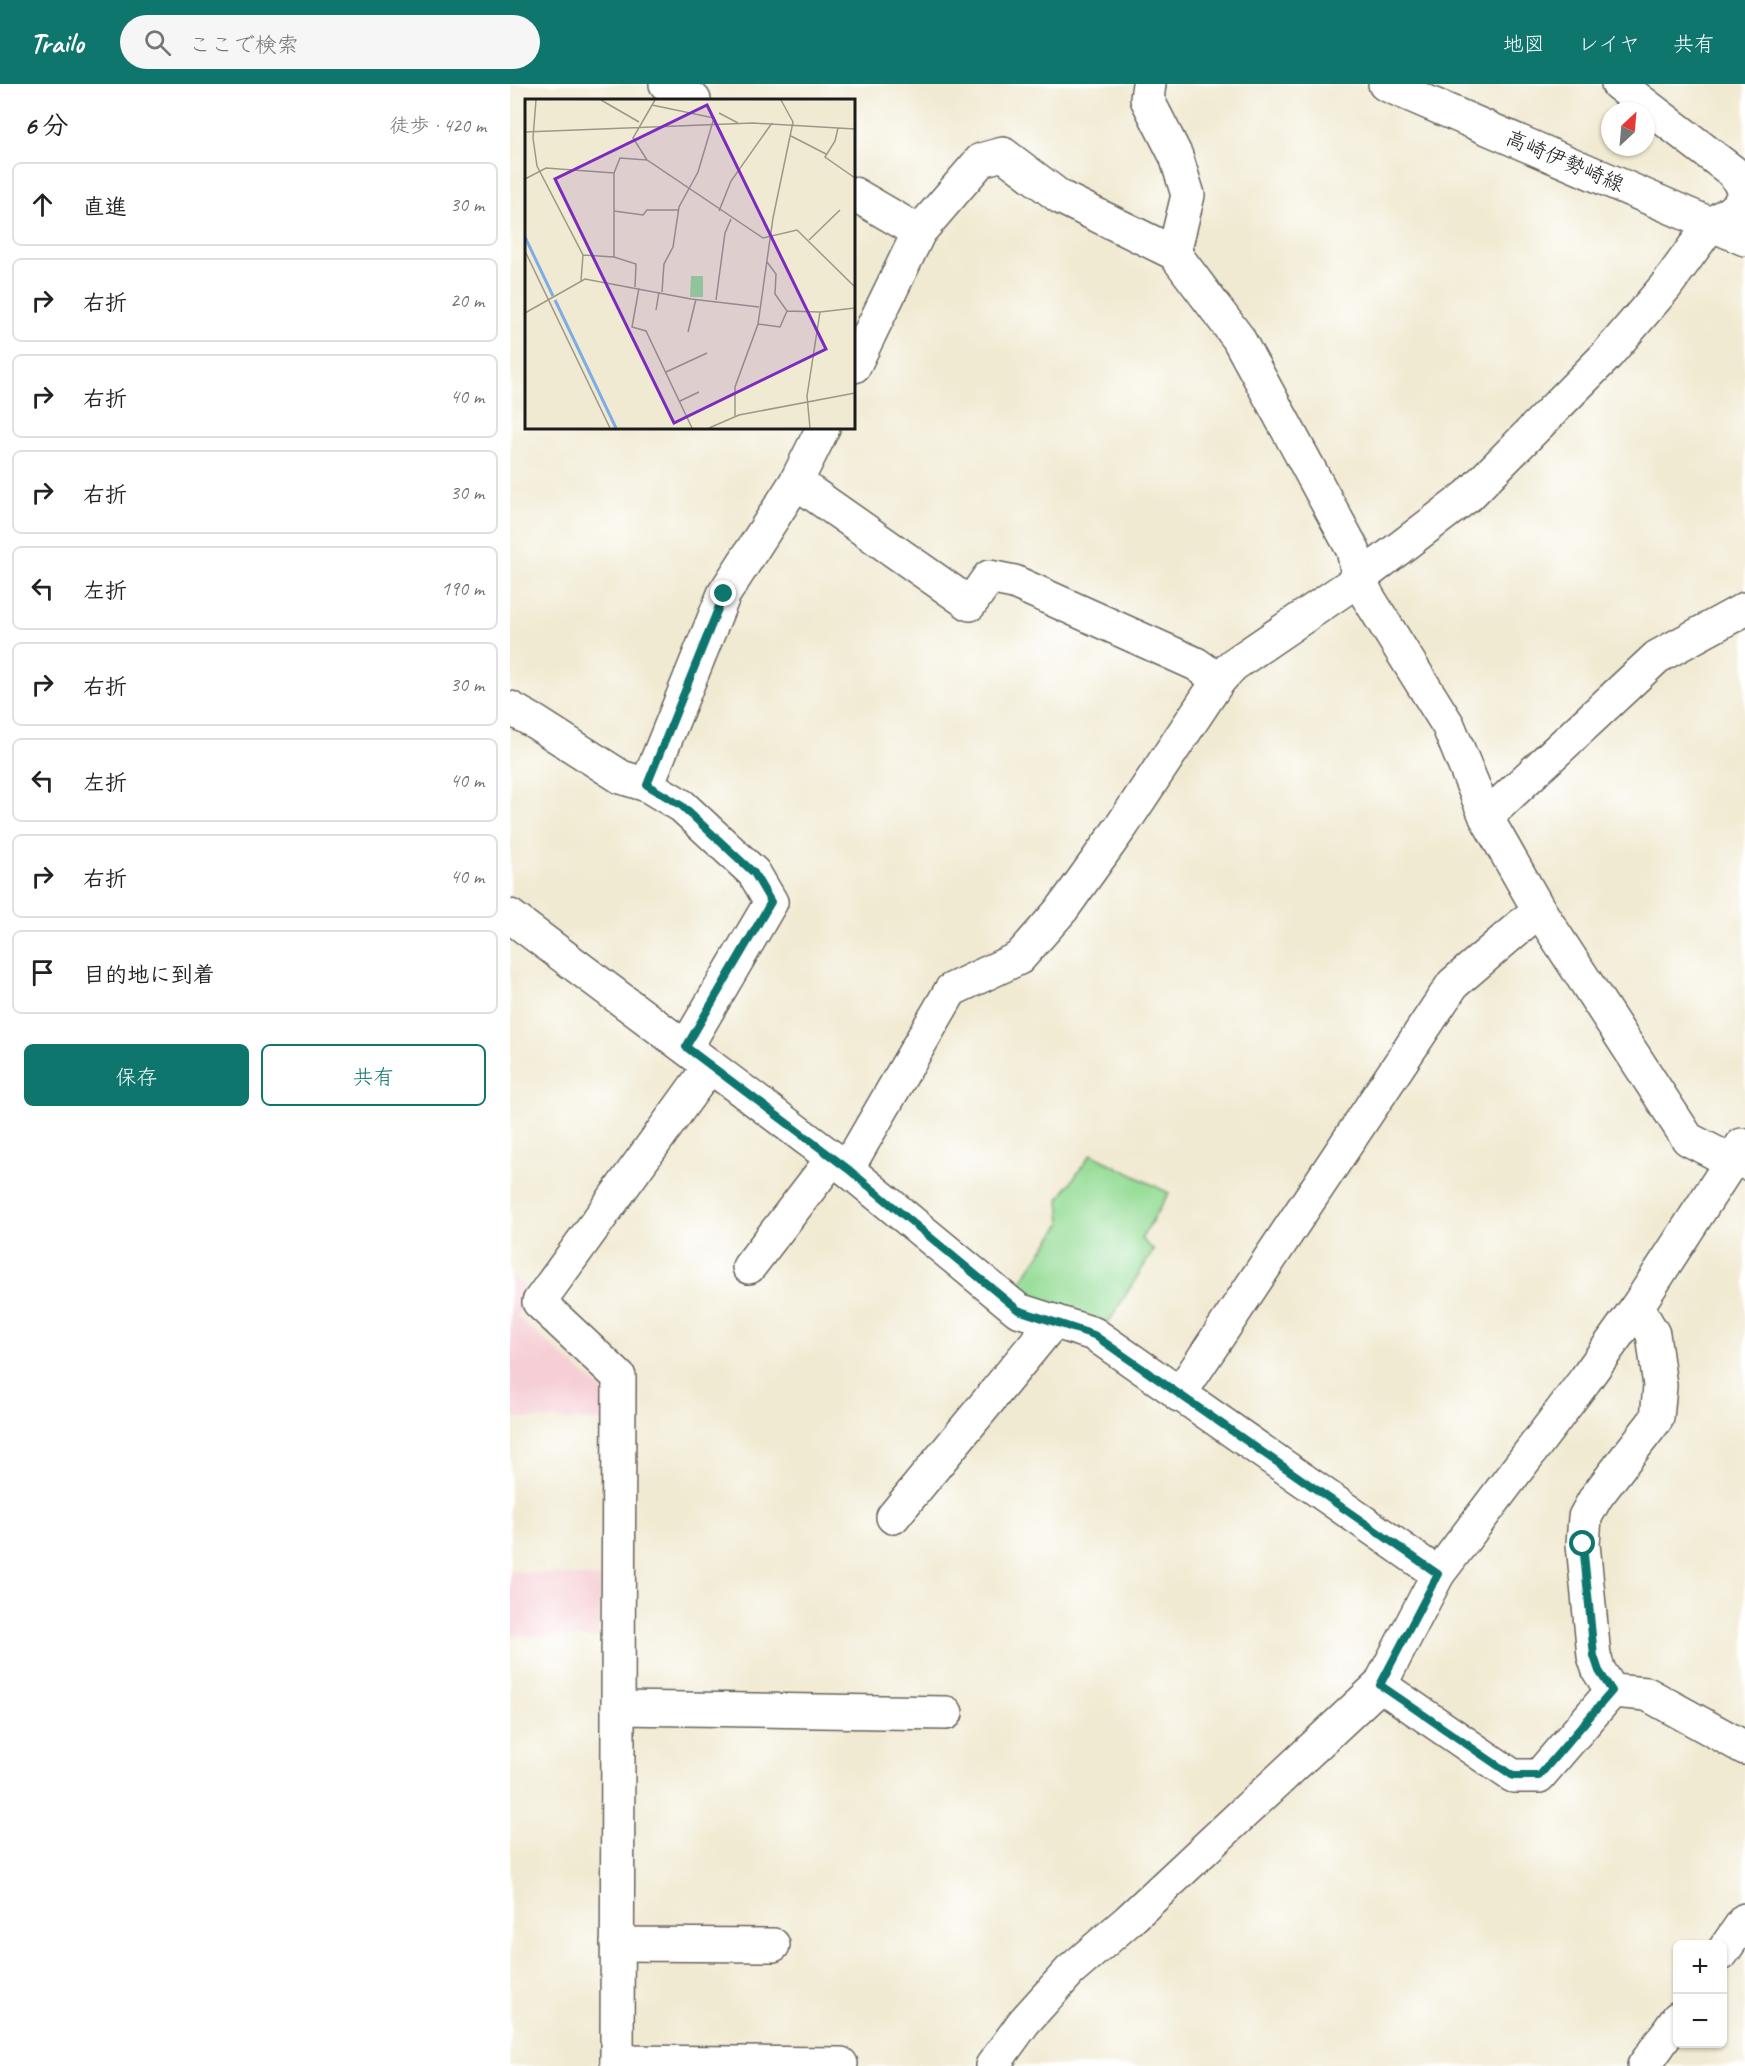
<!DOCTYPE html>
<html lang="ja">
<meta charset="utf-8">
<style>
body{margin:0;font-family:Caveat,"Klee One",sans-serif;background:#f6f6f6;color:#222}
.controls{position:absolute;right:18px;bottom:18px;display:grid;overflow:hidden;border-radius:9px;box-shadow:0 2px 4px #0004}
.controls button{width:54px;height:54px;display:grid;place-items:center;padding:0;border:0;border-bottom:2px solid #e0e0e0;background:#fff;color:#222;font:30px sans-serif}
.compass{position:absolute;left:1091px;top:18px;width:54px;height:54px;border-radius:50%;background:#fff;box-shadow:0 2px 4px #0004;rotate:26deg}
.stop{position:absolute;width:18px;height:18px;margin:-14px;border:4px solid #0f766e;border-radius:50%;background:#fff}
.stop.end{background:#0f766e;border-color:#fff;box-shadow:0 2px 6px #0008}
.list{margin:0;padding:0;list-style:none}
h2{display:flex;justify-content:space-between;align-items:center;height:78px;margin:0;padding:0 24px;font-size:26px}
h2 small{font-size:20px;font-weight:400;color:#767676}
.list li{display:grid;grid-template-columns:39px 1fr auto;gap:18px;align-items:center;box-sizing:border-box;height:84px;margin:0 12px 12px;padding:0 12px;border:2px solid #e0e0e0;border-radius:9px}
.list b{display:block;font-size:22px;white-space:nowrap}
.list em{font-size:20px;font-style:normal;color:#767676}
.actions{display:flex;gap:12px;padding:18px 24px}
.actions a{flex:1;padding:14px 0;border:2px solid #0f766e;border-radius:9px;text-align:center;font-size:21px;color:#0f766e}
.actions .main{background:#0f766e;color:#fff}
.icon{flex:none;width:33px;height:33px;fill:none;stroke:currentColor;stroke-width:2;stroke-linecap:round;stroke-linejoin:round}
.map{position:relative;flex:none;width:1235px;height:1982px;overflow:hidden}
header{display:flex;align-items:center;gap:36px;box-sizing:border-box;height:84px;padding:0 30px;background:#0f766e;color:#fff}
header strong{font-size:28px}
nav{display:flex;gap:33px;margin-inline-start:auto;font-size:21px}
.search{width:420px;height:54px;background:#f6f6f6;display:flex;align-items:center;gap:15px;box-sizing:border-box;padding:0 21px;border-radius:33px;color:#767676;font-size:22px}
main{display:flex}
aside{flex:1;background:#fff}
.map>svg:first-child{display:block}
.built{fill:#f6cfd6}
.green{fill:#96dd97;stroke:#597c5a;stroke-width:1.5}
.lines{fill:none;stroke-linecap:round;stroke-linejoin:round}
.minor-casing{stroke:#67645c;stroke-width:36}
.major-casing{stroke:#67645c;stroke-width:36}
.minor{stroke:#fff;stroke-width:33}
.major{stroke:#fff;stroke-width:33}
.route{stroke:#0f766e;stroke-width:8}
.labels{text-anchor:middle;dominant-baseline:central;stroke-width:5;stroke-linejoin:round;paint-order:stroke}
.street-label{font-size:21px;fill:#1c1c1c;stroke:#fff}
.inset-river{fill:none;stroke:#7eace8;stroke-width:3}
.inset-road{fill:none;stroke:#9c9889;stroke-width:1.5}
.view{fill:#7b2cbf;fill-opacity:0.15;stroke:#7b2cbf;stroke-width:3}
.inset-edge{fill:none;stroke:#1c1c1c;stroke-width:3}
</style>
<header>
<strong>Trailo</strong>
<div class="search"><svg class="icon" aria-label="search" viewBox="0 0 24 24"><circle cx="10" cy="10" r="6"/><path d="M15 15l6 6"/></svg>ここで検索</div>
<nav><a>地図</a><a>レイヤ</a><a>共有</a></nav>
</header>
<main>
<aside>
<h2>6 分<small>徒歩 · 420 m</small></h2>
<ul class="list">
<li><svg class="icon" aria-label="ahead" viewBox="0 0 24 24"><path d="M12 20V5M6 11l6-6 6 6"/></svg><div><b>直進</b></div><em>30 m</em></li>
<li><svg class="icon" aria-label="right" viewBox="0 0 24 24"><path d="M7 20v-9h11M14 6l5 5-5 5"/></svg><div><b>右折</b></div><em>20 m</em></li>
<li><svg class="icon" aria-label="right" viewBox="0 0 24 24"><path d="M7 20v-9h11M14 6l5 5-5 5"/></svg><div><b>右折</b></div><em>40 m</em></li>
<li><svg class="icon" aria-label="right" viewBox="0 0 24 24"><path d="M7 20v-9h11M14 6l5 5-5 5"/></svg><div><b>右折</b></div><em>30 m</em></li>
<li><svg class="icon" aria-label="left" viewBox="0 0 24 24"><path d="M17 20v-9H6M10 6l-5 5 5 5"/></svg><div><b>左折</b></div><em>190 m</em></li>
<li><svg class="icon" aria-label="right" viewBox="0 0 24 24"><path d="M7 20v-9h11M14 6l5 5-5 5"/></svg><div><b>右折</b></div><em>30 m</em></li>
<li><svg class="icon" aria-label="left" viewBox="0 0 24 24"><path d="M17 20v-9H6M10 6l-5 5 5 5"/></svg><div><b>左折</b></div><em>40 m</em></li>
<li><svg class="icon" aria-label="right" viewBox="0 0 24 24"><path d="M7 20v-9h11M14 6l5 5-5 5"/></svg><div><b>右折</b></div><em>40 m</em></li>
<li><svg class="icon" aria-label="arrive" viewBox="0 0 24 24"><path d="M6 21V4h12l-3 4 3 4H6"/></svg><div><b>目的地に到着</b></div></li>
</ul>
<div class="actions"><a class="main">保存</a><a>共有</a></div>
</aside>
<div class="map">
<svg width="1235" height="1982" viewBox="0 0 1235 1982">
<rect width="100%" height="100%" fill="#fff"/>
<filter id="ink" filterUnits="userSpaceOnUse"><feTurbulence type="fractalNoise" baseFrequency=".0167" numOctaves="2"/><feDisplacementMap in="SourceGraphic" scale="12" xChannelSelector="R" yChannelSelector="G"/><feConvolveMatrix kernelMatrix="1 2 1 2 8 2 1 2 1" color-interpolation-filters="sRGB"/></filter>
<filter id="wash" filterUnits="userSpaceOnUse"><feTurbulence type="fractalNoise" baseFrequency=".008" numOctaves="4" result="noise"/><feDisplacementMap in="SourceGraphic" scale="24" xChannelSelector="R" yChannelSelector="G"/><feGaussianBlur stdDeviation="1.35" result="paint"/><feColorMatrix in="noise" values="0 0 0 0 0 0 0 0 0 0 0 0 0 0 0 0 0 1.4 0 .05"/><feComposite in="paint" operator="in"/></filter>
<g filter="url(#wash)">
<rect width="100%" height="100%" fill="#f1ead2"/>
<!-- built -->
<g class="built">
<polygon points="0,1192 21,1207 7,1233 95,1308 95,1337 0,1334"/>
<polygon points="0,1487 92,1494 88,1554 0,1551"/>
</g>
<!-- green -->
<polygon class="green" points="581,1070 659,1109 631,1155 644,1166 593,1247 506,1204 551,1140 549,1115"/>
</g>
<g filter="url(#ink)">
<g class="lines">
<!-- minor casing -->
<g class="minor-casing">
<g id="minor">
<polyline points="156,0 184,16"/>
<polyline points="639,0 637,15 666,72 678,111 664,169"/>
<polyline points="1108,0 1223,88 1235,107"/>
<polyline points="344,110 409,148 471,76 493,70 550,113 664,169 728,254 843,466 849,495 858,513 938,641 976,733 1029,826 1178,1055 1221,1077 1235,1079"/>
<polyline points="344,282 409,148"/>
<polyline points="286,398 460,520 479,493 504,498 686,580 709,596"/>
<polyline points="0,624 25,638 111,693 137,701"/>
<polyline points="976,733 1147,573 1235,525"/>
<polyline points="0,832 337,1085 508,1226 584,1250 928,1490"/>
<polyline points="176,963 261,818 244,789 172,722 137,701 214,510 286,398 313,344"/>
<polyline points="337,1085 441,906 509,874 553,824 611,743 709,596 723,581 849,495 959,411 1096,272 1156,202 1201,140 1227,124 1235,110"/>
<polyline points="239,1183 323,1074"/>
<polyline points="1127,1223 1143,1250 1150,1302 1147,1334 1086,1413 1075,1433 1073,1460 1084,1572 1089,1587 1102,1607 1137,1610 1235,1664"/>
<polyline points="669,1311 943,900 1029,826"/>
<polyline points="383,1433 544,1237"/>
<polyline points="870,1601 1003,1692 1029,1692 1102,1607"/>
<polyline points="108,1624 436,1629"/>
<polyline points="107,1860 263,1861"/>
<polyline points="1212,1869 1235,1836"/>
<polyline points="107,1978 331,1980"/>
<polyline points="107,1982 109,1293 29,1218 200,982"/>
<polyline points="482,1982 514,1938 560,1887 619,1836 870,1601 928,1490 1075,1296 1127,1223 1232,1061"/>
<polyline points="1134,1982 1168,1934"/>
</g>
</g>
<!-- major casing -->
<g class="major-casing">
<polyline id="major" points="875,0 1235,155"/>
</g>
<!-- minor -->
<use href="#minor" class="minor"/>
<!-- major -->
<use href="#major" class="major"/>
</g>
</g>
<g class="lines" filter="url(#ink)">
<!-- route -->
<polyline class="route" points="214,510 137,701 172,722 244,789 261,818 176,963 338,1085 508,1226 584,1251 928,1490 870,1601 1003,1692 1029,1692 1102,1607 1089,1587 1084,1572 1073,1460"/>
</g>
<g class="labels">
<!-- street labels -->
<g class="street-label">
<text transform="translate(1055 77) rotate(23)">高崎伊勢崎線</text>
</g>
</g>
<!-- overview -->
<g transform="translate(15 15)">
<rect width="330" height="330" fill="#f1ead2"/>
<path d="M 166,177 L 178,177 L 178,198 L 165,198 Z" fill="#96dd97"/>
<path class="inset-river" d="M 0,138 L 28,197M 30,201 L 91,329"/>
<path class="inset-road" d="M 11,1 L 8,39 L 12,67 L 58,156 L 56,182M 76,1 L 114,23M 127,6 L 189,19 L 173,73 L 154,108 L 148,148 L 139,165 L 137,193M 194,14 L 213,24M 313,29 L 310,42 L 300,58 L 330,79M 0,33 L 228,24 L 330,30M 266,37 L 301,55M 122,61 L 108,39 L 130,1M 89,74 L 89,158 L 111,165 L 110,188M 0,80 L 21,69 L 89,74 L 95,59 L 122,61 L 238,139 L 272,131 L 330,188M 89,112 L 118,116 L 122,111 L 153,111M 194,112 L 206,82 L 247,24M 284,141 L 315,111M 0,152 L 85,329M 58,156 L 89,158M 242,163 L 251,175 L 250,195 L 262,212 L 295,213 L 330,209M 114,189 L 107,228 L 121,232 L 167,329M 191,201 L 200,134 L 206,120M 131,211 L 134,193M 0,214 L 60,180 L 166,200 L 234,208M 233,225 L 255,228 L 262,212M 163,233 L 171,200M 141,273 L 182,254M 155,302 L 174,293M 162,317 L 190,304M 210,317 L 210,288 L 233,225 L 248,119 L 268,23 L 256,1M 184,329 L 214,316 L 330,294M 285,329 L 282,297 L 295,213"/>
<path class="view" d="M 182,6 L 301,250 L 149,324 L 30,80 Z"/>
<rect width="330" height="330" class="inset-edge"/>
</g>
</svg>
<div class="controls">
<button>+</button>
<button>−</button>
</div>
<svg class="compass" viewBox="-18 -18 36 36"><path d="M0-13l5 13h-10z" fill="#e53935"/><path d="M0 13l5-13h-10z" fill="#767676"/></svg>
<div class="stop" style="left:1073px;top:1460px"></div>
<div class="stop end" style="left:214px;top:510px"></div>
</div>
</main>
